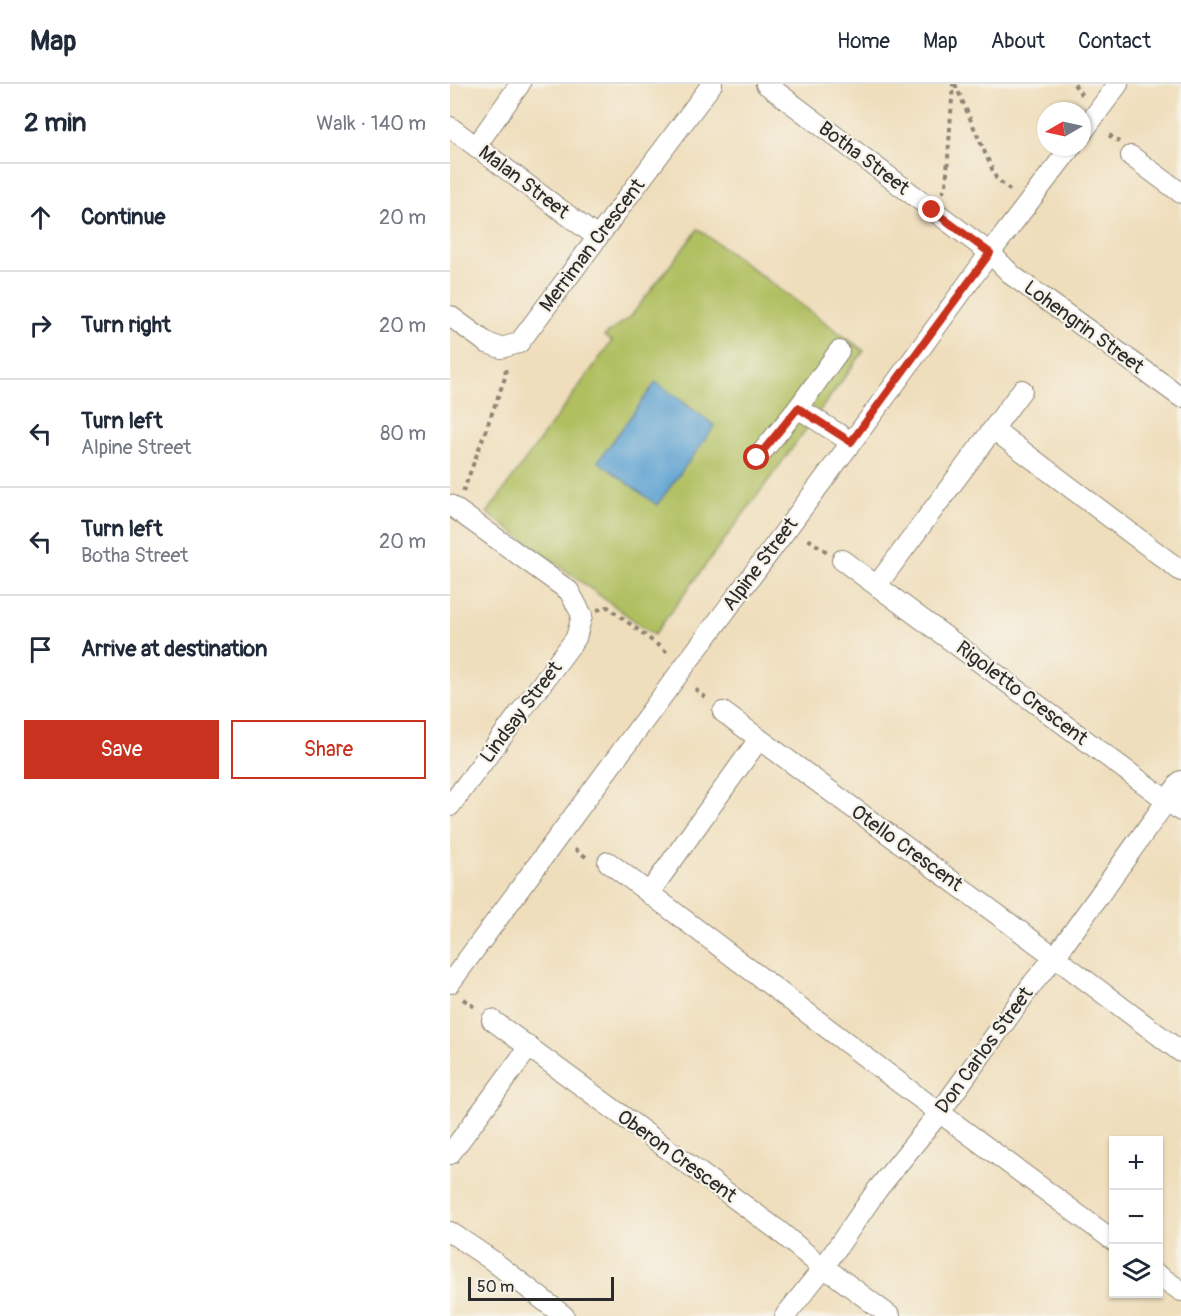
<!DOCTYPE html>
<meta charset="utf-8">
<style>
body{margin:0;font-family:Pangolin,sans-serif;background:#f6f6f7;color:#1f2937}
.controls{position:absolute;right:18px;bottom:18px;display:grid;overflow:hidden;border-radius:0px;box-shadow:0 2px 4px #0004}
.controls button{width:54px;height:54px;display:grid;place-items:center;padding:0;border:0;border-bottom:2px solid #e0e1e3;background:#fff;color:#1f2937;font:30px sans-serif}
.compass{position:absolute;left:587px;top:18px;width:54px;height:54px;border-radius:50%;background:#fff;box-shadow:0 2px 4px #0004;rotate:261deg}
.scale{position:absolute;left:18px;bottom:15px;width:146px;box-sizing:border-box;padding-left:6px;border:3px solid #2b2b2b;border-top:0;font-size:16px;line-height:21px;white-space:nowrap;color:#2b2b2b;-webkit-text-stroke:4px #f7f3e8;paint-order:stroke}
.stop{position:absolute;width:18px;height:18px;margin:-14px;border:4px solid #c8321e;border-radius:50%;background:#fff}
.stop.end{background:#c8321e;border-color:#fff;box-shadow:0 2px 6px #0008}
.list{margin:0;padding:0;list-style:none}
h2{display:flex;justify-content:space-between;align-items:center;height:78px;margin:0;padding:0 24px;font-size:26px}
h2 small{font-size:20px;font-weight:400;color:#747a83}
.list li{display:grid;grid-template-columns:39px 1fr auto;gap:18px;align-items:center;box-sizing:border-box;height:108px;padding:0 24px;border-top:2px solid #e0e1e3}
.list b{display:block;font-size:22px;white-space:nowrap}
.list p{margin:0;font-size:20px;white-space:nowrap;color:#747a83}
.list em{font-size:20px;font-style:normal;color:#747a83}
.actions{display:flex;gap:12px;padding:18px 24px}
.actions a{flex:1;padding:14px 0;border:2px solid #c8321e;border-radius:0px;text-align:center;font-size:21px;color:#c8321e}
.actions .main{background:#c8321e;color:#fff}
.icon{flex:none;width:33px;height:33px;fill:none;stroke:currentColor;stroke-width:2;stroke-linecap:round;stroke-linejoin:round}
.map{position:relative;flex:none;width:731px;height:1232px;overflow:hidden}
header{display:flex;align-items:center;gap:36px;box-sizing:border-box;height:84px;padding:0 30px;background:#fff;border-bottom:2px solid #e0e1e3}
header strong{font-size:28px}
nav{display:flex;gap:33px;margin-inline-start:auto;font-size:21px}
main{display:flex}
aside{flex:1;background:#fff}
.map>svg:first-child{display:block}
.pitch{fill:#b0bf61;stroke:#6e7546;stroke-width:1.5}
.water{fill:#5ca1d1;stroke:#44667e;stroke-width:1.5}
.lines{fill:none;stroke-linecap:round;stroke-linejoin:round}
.minor-casing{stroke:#8d8474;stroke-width:22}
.path{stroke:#8d8474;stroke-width:4;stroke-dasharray:4.5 4.5;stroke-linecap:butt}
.minor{stroke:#fff;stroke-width:20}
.route{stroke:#c8321e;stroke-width:8}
.labels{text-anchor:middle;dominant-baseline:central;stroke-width:4.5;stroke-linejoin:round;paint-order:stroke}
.street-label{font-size:20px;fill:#2b2b2b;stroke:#f7f3e8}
</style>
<header>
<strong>Map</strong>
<nav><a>Home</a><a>Map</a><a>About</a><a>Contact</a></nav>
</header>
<main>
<aside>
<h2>2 min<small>Walk · 140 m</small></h2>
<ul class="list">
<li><svg class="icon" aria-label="ahead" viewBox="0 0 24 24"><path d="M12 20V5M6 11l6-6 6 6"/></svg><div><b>Continue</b></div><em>20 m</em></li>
<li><svg class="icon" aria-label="right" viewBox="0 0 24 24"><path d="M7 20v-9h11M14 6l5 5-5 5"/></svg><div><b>Turn right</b></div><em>20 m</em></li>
<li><svg class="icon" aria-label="left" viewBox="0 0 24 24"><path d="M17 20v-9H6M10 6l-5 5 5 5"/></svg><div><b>Turn left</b><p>Alpine Street</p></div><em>80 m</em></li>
<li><svg class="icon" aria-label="left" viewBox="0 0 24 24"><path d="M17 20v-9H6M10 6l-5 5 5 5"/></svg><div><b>Turn left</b><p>Botha Street</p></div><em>20 m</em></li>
<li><svg class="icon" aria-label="arrive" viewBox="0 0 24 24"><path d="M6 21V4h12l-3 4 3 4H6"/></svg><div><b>Arrive at destination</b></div></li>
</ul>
<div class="actions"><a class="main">Save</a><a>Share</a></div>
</aside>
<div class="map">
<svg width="731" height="1232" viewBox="0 0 731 1232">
<rect width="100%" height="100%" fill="#f7f3e8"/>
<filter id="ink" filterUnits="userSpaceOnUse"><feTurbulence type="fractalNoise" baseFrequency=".0167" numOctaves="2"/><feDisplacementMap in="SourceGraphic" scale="12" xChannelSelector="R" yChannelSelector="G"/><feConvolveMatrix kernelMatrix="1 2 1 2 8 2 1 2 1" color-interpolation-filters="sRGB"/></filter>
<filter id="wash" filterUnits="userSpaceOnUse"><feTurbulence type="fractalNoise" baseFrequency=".008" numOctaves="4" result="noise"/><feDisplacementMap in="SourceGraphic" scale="24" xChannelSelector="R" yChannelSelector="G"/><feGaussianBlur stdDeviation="1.35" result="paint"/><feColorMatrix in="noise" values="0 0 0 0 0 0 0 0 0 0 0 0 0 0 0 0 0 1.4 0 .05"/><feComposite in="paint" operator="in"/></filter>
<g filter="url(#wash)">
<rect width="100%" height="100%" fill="#efdebc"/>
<!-- pitch -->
<polygon class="pitch" points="248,145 414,267 204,551 37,429 162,257 154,252 181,232"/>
<!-- water -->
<polygon class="water" points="206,298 265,342 207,421 148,377"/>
</g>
<g filter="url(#ink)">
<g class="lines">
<!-- minor casing -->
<g class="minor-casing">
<g id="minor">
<polyline points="316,0 540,169 563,192 731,313"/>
<polyline points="0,43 147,153"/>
<polyline points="632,49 668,0"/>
<polyline points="26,62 70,0"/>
<polyline points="681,72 731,109"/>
<polyline points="0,232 37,259 51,264 69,259 262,0"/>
<polyline points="348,324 401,358"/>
<polyline points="543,345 731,487"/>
<polyline points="307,374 348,324 389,267"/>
<polyline points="0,421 119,507 132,531 126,554 0,722"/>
<polyline points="392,476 731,727"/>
<polyline points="427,501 572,306"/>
<polyline points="273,628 605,873 731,968"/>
<polyline points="158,778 459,1006 664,1157"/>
<polyline points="199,809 309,655"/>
<polyline points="0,899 233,584 436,312 540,169 621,63"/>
<polyline points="42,936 329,1147 373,1184 385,1191 440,1232"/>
<polyline points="0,1070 79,963"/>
<polyline points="0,1148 43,1177 114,1232"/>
<polyline points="708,1191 731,1207"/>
<polyline points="335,1232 373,1184 427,1106 490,1028 583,899 605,873 731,697"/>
</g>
</g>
<!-- path -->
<g class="path">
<polyline points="505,0 546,94 562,108"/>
<polyline points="624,0 633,13"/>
<polyline points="659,51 669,58"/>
<polyline points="492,109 496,103 503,0"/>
<polyline points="13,408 56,291 55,282"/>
<polyline points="358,455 377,468"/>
<polyline points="147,526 158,523 218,569"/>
<polyline points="245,605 259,616"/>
<polyline points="125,765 136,773 140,774"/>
<polyline points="13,915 27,925"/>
</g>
<!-- minor -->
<use href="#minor" class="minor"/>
</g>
</g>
<g class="lines" filter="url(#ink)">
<!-- route -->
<polyline class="route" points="307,374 348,324 401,358 540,169 482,126"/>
</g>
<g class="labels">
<!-- street labels -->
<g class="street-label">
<text transform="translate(414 74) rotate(37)">Botha Street</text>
<text transform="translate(74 98) rotate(37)">Malan Street</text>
<text transform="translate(142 161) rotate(-53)">Merriman Crescent</text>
<text transform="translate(634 243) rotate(36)">Lohengrin Street</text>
<text transform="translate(310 480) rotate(-53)">Alpine Street</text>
<text transform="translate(572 609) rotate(37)">Rigoletto Crescent</text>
<text transform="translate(71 628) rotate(-53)">Lindsay Street</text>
<text transform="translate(457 764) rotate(36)">Otello Crescent</text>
<text transform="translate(534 966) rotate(-54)">Don Carlos Street</text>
<text transform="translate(227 1072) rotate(36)">Oberon Crescent</text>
</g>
</g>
</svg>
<div class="controls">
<button>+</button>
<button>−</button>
<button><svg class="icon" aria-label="layers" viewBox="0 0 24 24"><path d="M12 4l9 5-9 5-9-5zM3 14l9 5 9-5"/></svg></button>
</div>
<svg class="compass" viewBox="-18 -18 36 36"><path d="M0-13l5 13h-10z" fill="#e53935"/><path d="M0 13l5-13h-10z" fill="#747a83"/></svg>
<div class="scale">50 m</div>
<div class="stop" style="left:307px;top:374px"></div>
<div class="stop end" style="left:482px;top:126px"></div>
</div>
</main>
